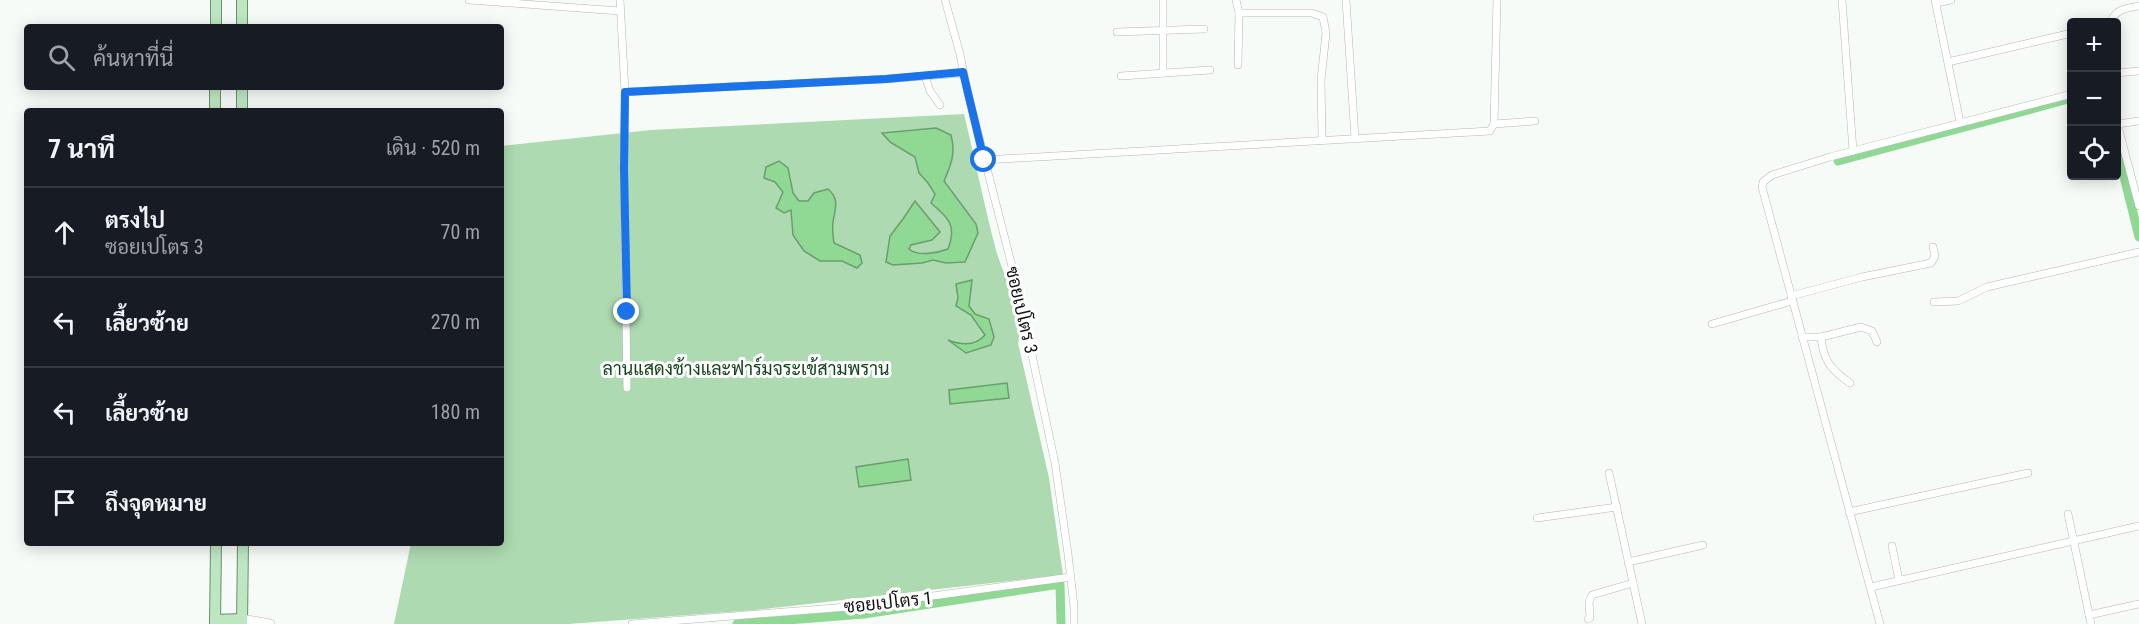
<!DOCTYPE html>
<html lang="th">
<meta charset="utf-8">
<style>
body{margin:0;font-family:"Roboto Condensed",Sarabun,sans-serif;background:#20242c;color:#f1f3f6}
.controls{position:absolute;right:18px;top:18px;display:grid;overflow:hidden;border-radius:6px;box-shadow:0 3px 15px #0003}
.controls button{width:54px;height:54px;display:grid;place-items:center;padding:0;border:0;border-bottom:2px solid #363941;background:#171b24;color:#f1f3f6;font:30px sans-serif}
.stop{position:absolute;width:18px;height:18px;margin:-14px;border:4px solid #1a73e8;border-radius:50%;background:#fff}
.stop.end{background:#1a73e8;border-color:#fff;box-shadow:0 2px 6px #0008}
.list{margin:0;padding:0;list-style:none}
h2{display:flex;justify-content:space-between;align-items:center;height:78px;margin:0;padding:0 24px;font-size:26px}
h2 small{font-size:20px;font-weight:400;color:#9ea1a6}
.list li{display:grid;grid-template-columns:39px 1fr auto;gap:18px;align-items:center;box-sizing:border-box;height:90px;padding:0 24px;border-top:2px solid #363941}
.list b{display:block;font-size:22px;white-space:nowrap}
.list p{margin:0;font-size:20px;white-space:nowrap;color:#9ea1a6}
.list em{font-size:20px;font-style:normal;color:#9ea1a6}
.icon{flex:none;width:33px;height:33px;fill:none;stroke:currentColor;stroke-width:2;stroke-linecap:round;stroke-linejoin:round}
.map{position:relative;flex:none;width:2139px;height:624px;overflow:hidden}
.search{position:absolute;background:#171b24;box-shadow:0 3px 15px #0003;left:24px;top:24px;width:480px;height:66px;display:flex;align-items:center;gap:15px;box-sizing:border-box;padding:0 21px;border-radius:6px;color:#9ea1a6;font-size:22px}
.panel{position:absolute;background:#171b24;box-shadow:0 3px 15px #0003;left:24px;top:108px;width:480px;height:438px;border-radius:6px}
.map>svg:first-child{display:block}
.green{fill:#addab0}
.water{fill:#90d995;stroke:#6a9e6d;stroke-width:1.5}
.lines{fill:none;stroke-linecap:round;stroke-linejoin:round}
.canal{stroke:#90d995;stroke-width:9}
.minor-casing{stroke:#b3b7b3;stroke-width:8}
.tertiary-casing{stroke:#b3b7b3;stroke-width:10}
.primary-casing{stroke:#669269;stroke-width:12}
.minor{stroke:#fff;stroke-width:7}
.tertiary{stroke:#fff;stroke-width:9}
.primary{stroke:#bee6c1;stroke-width:10}
.route{stroke:#1a73e8;stroke-width:8}
.labels{text-anchor:middle;dominant-baseline:central;stroke-width:6;stroke-linejoin:round;paint-order:stroke}
.street-label{font-size:18px;fill:#111311;stroke:#fff}
.park-label{font-size:18px;fill:#13461b;stroke:#fff}
</style>
<div class="map">
<svg width="2139" height="624" viewBox="0 0 2139 624">
<rect width="100%" height="100%" fill="#f7fbf7"/>
<!-- green -->
<path class="green" d="M 964,114 C 975,159 984,205 996,250 C 1003,275 1026,319 1018,343 L 1049,478 L 1063,575 L 755,610 L 568,624 L 394,624 L 411,543 L 501,543 L 501,146 L 651,130 Z"/>
<!-- water -->
<g class="water">
<path d="M 936,128 L 951,135 C 956,153 951,165 944,181 L 976,224 L 978,233 L 965,262 L 946,263 L 933,260 L 922,263 L 893,265 L 886,262 L 890,236 L 903,219 L 915,201 L 940,232 L 932,240 L 911,245 L 909,249 C 918,257 937,253 948,249 C 957,226 949,218 931,203 L 935,194 L 928,183 L 919,173 L 915,157 L 890,142 L 882,133 Z"/>
<path d="M 779,161 L 788,168 L 793,193 L 799,201 L 808,201 L 814,193 L 828,189 C 840,199 835,209 833,222 C 832,229 833,236 834,243 L 860,255 L 862,263 L 857,268 L 842,261 L 820,261 L 804,251 L 793,235 L 791,210 L 784,213 L 776,208 L 783,192 L 775,182 L 764,178 L 766,167 Z"/>
<path d="M 972,280 L 969,306 L 975,314 L 989,319 L 994,337 L 991,345 L 966,353 L 948,340 C 961,345 975,347 985,335 L 971,315 L 956,306 L 958,298 L 956,284 Z"/>
<polygon points="1007,383 1009,398 950,404 949,390"/>
<polygon points="908,459 911,480 859,487 856,467"/>
</g>
<g class="lines">
<!-- canal -->
<g class="canal">
<polyline points="2116,144 2139,237"/>
<polyline points="1838,161 2072,98"/>
<polyline points="737,624 864,614 1060,584 1061,624"/>
</g>
<!-- minor casing -->
<g class="minor-casing">
<g id="minor">
<polyline points="469,0 620,11"/>
<polyline points="620,0 625,92 624,169 627,388"/>
<polyline points="945,0 960,54 967,90 1019,294 1055,463 1068,554 1074,607 1074,624"/>
<polyline points="1163,0 1163,73"/>
<polyline points="1236,0 1239,13 1238,65"/>
<polyline points="1346,0 1355,138"/>
<polyline points="1842,0 1853,151"/>
<polyline points="1935,0 1960,122"/>
<polyline points="1936,3 1951,0"/>
<polyline points="1239,13 1312,13 1323,17 1326,33 1321,80 1322,139"/>
<path d="M 2111,22 C 2115,9 2127,8 2139,6"/>
<polyline points="1117,32 1204,29"/>
<polyline points="1948,62 2072,33"/>
<polyline points="2116,73 2139,71"/>
<polyline points="925,76 930,91 940,105"/>
<polyline points="1121,76 1210,70"/>
<polyline points="625,92 886,79 963,73"/>
<polyline points="2116,119 2139,206"/>
<polyline points="1494,124 1535,121"/>
<polyline points="2118,124 2139,121"/>
<polyline points="984,160 1490,131 1494,124 1497,0"/>
<polyline points="1791,296 1862,277 1931,263 1935,256 1933,247"/>
<polyline points="1934,302 1958,301 1987,287 2139,252"/>
<polyline points="1712,324 1792,301"/>
<path d="M 1802,337 L 1821,337 C 1823,360 1831,370 1850,383"/>
<polyline points="1821,337 1861,327 1872,331 1877,342"/>
<polyline points="1609,473 1642,624"/>
<polyline points="1849,512 2028,473"/>
<polyline points="2068,514 2091,624"/>
<polyline points="1537,518 1617,507"/>
<polyline points="1892,546 1899,580"/>
<polyline points="1628,562 1703,545"/>
<polyline points="1871,587 2139,526"/>
<polyline points="2089,615 2139,604"/>
<polyline points="1588,619 1590,618 1589,602 1592,595 1633,583"/>
<polyline points="632,624 860,606 1071,577"/>
<polyline points="1880,624 1762,187 1763,182 1772,175 1830,157 2072,94"/>
</g>
</g>
<!-- tertiary casing -->
<g class="tertiary-casing">
<polyline id="tertiary" points="242,619 270,624"/>
</g>
<!-- primary casing -->
<g class="primary-casing">
<g id="primary">
<polyline points="216,27 216,0"/>
<polyline points="242,27 242,0"/>
<polyline points="242,87 242,111"/>
<polyline points="215,111 215,87"/>
<polyline points="215,620 242,619"/>
<polyline points="215,624 216,543"/>
<polyline points="242,624 243,543"/>
</g>
</g>
<!-- minor -->
<use href="#minor" class="minor"/>
<!-- tertiary -->
<use href="#tertiary" class="tertiary"/>
<!-- primary -->
<use href="#primary" class="primary"/>
</g>
<g class="lines">
<!-- route -->
<polyline class="route" points="627,312 624,169 625,92 886,79 963,72 984,160"/>
</g>
<g class="labels">
<!-- street labels -->
<g class="street-label">
<text transform="translate(1022 310) rotate(77)">ซอยเปโตร 3</text>
<text transform="translate(888 602) rotate(-6)">ซอยเปโตร 1</text>
</g>
<!-- park labels -->
<g class="park-label">
<text x="746" y="368">ลานแสดงช้างและฟาร์มจระเข้สามพราน</text>
</g>
</g>
</svg>
<div class="controls">
<button>+</button>
<button>−</button>
<button><svg class="icon" aria-label="locate" viewBox="0 0 24 24"><circle cx="12" cy="12" r="6"/><path d="M12 2v4M12 18v4M2 12h4M18 12h4"/></svg></button>
</div>
<div class="stop" style="left:984px;top:160px"></div>
<div class="stop end" style="left:627px;top:312px"></div>
<div class="search"><svg class="icon" aria-label="search" viewBox="0 0 24 24"><circle cx="10" cy="10" r="6"/><path d="M15 15l6 6"/></svg>ค้นหาที่นี่</div>
<section class="panel">
<h2>7 นาที<small>เดิน · 520 m</small></h2>
<ul class="list">
<li><svg class="icon" aria-label="ahead" viewBox="0 0 24 24"><path d="M12 20V5M6 11l6-6 6 6"/></svg><div><b>ตรงไป</b><p>ซอยเปโตร 3</p></div><em>70 m</em></li>
<li><svg class="icon" aria-label="left" viewBox="0 0 24 24"><path d="M17 20v-9H6M10 6l-5 5 5 5"/></svg><div><b>เลี้ยวซ้าย</b></div><em>270 m</em></li>
<li><svg class="icon" aria-label="left" viewBox="0 0 24 24"><path d="M17 20v-9H6M10 6l-5 5 5 5"/></svg><div><b>เลี้ยวซ้าย</b></div><em>180 m</em></li>
<li><svg class="icon" aria-label="arrive" viewBox="0 0 24 24"><path d="M6 21V4h12l-3 4 3 4H6"/></svg><div><b>ถึงจุดหมาย</b></div></li>
</ul>
</section>
</div>
